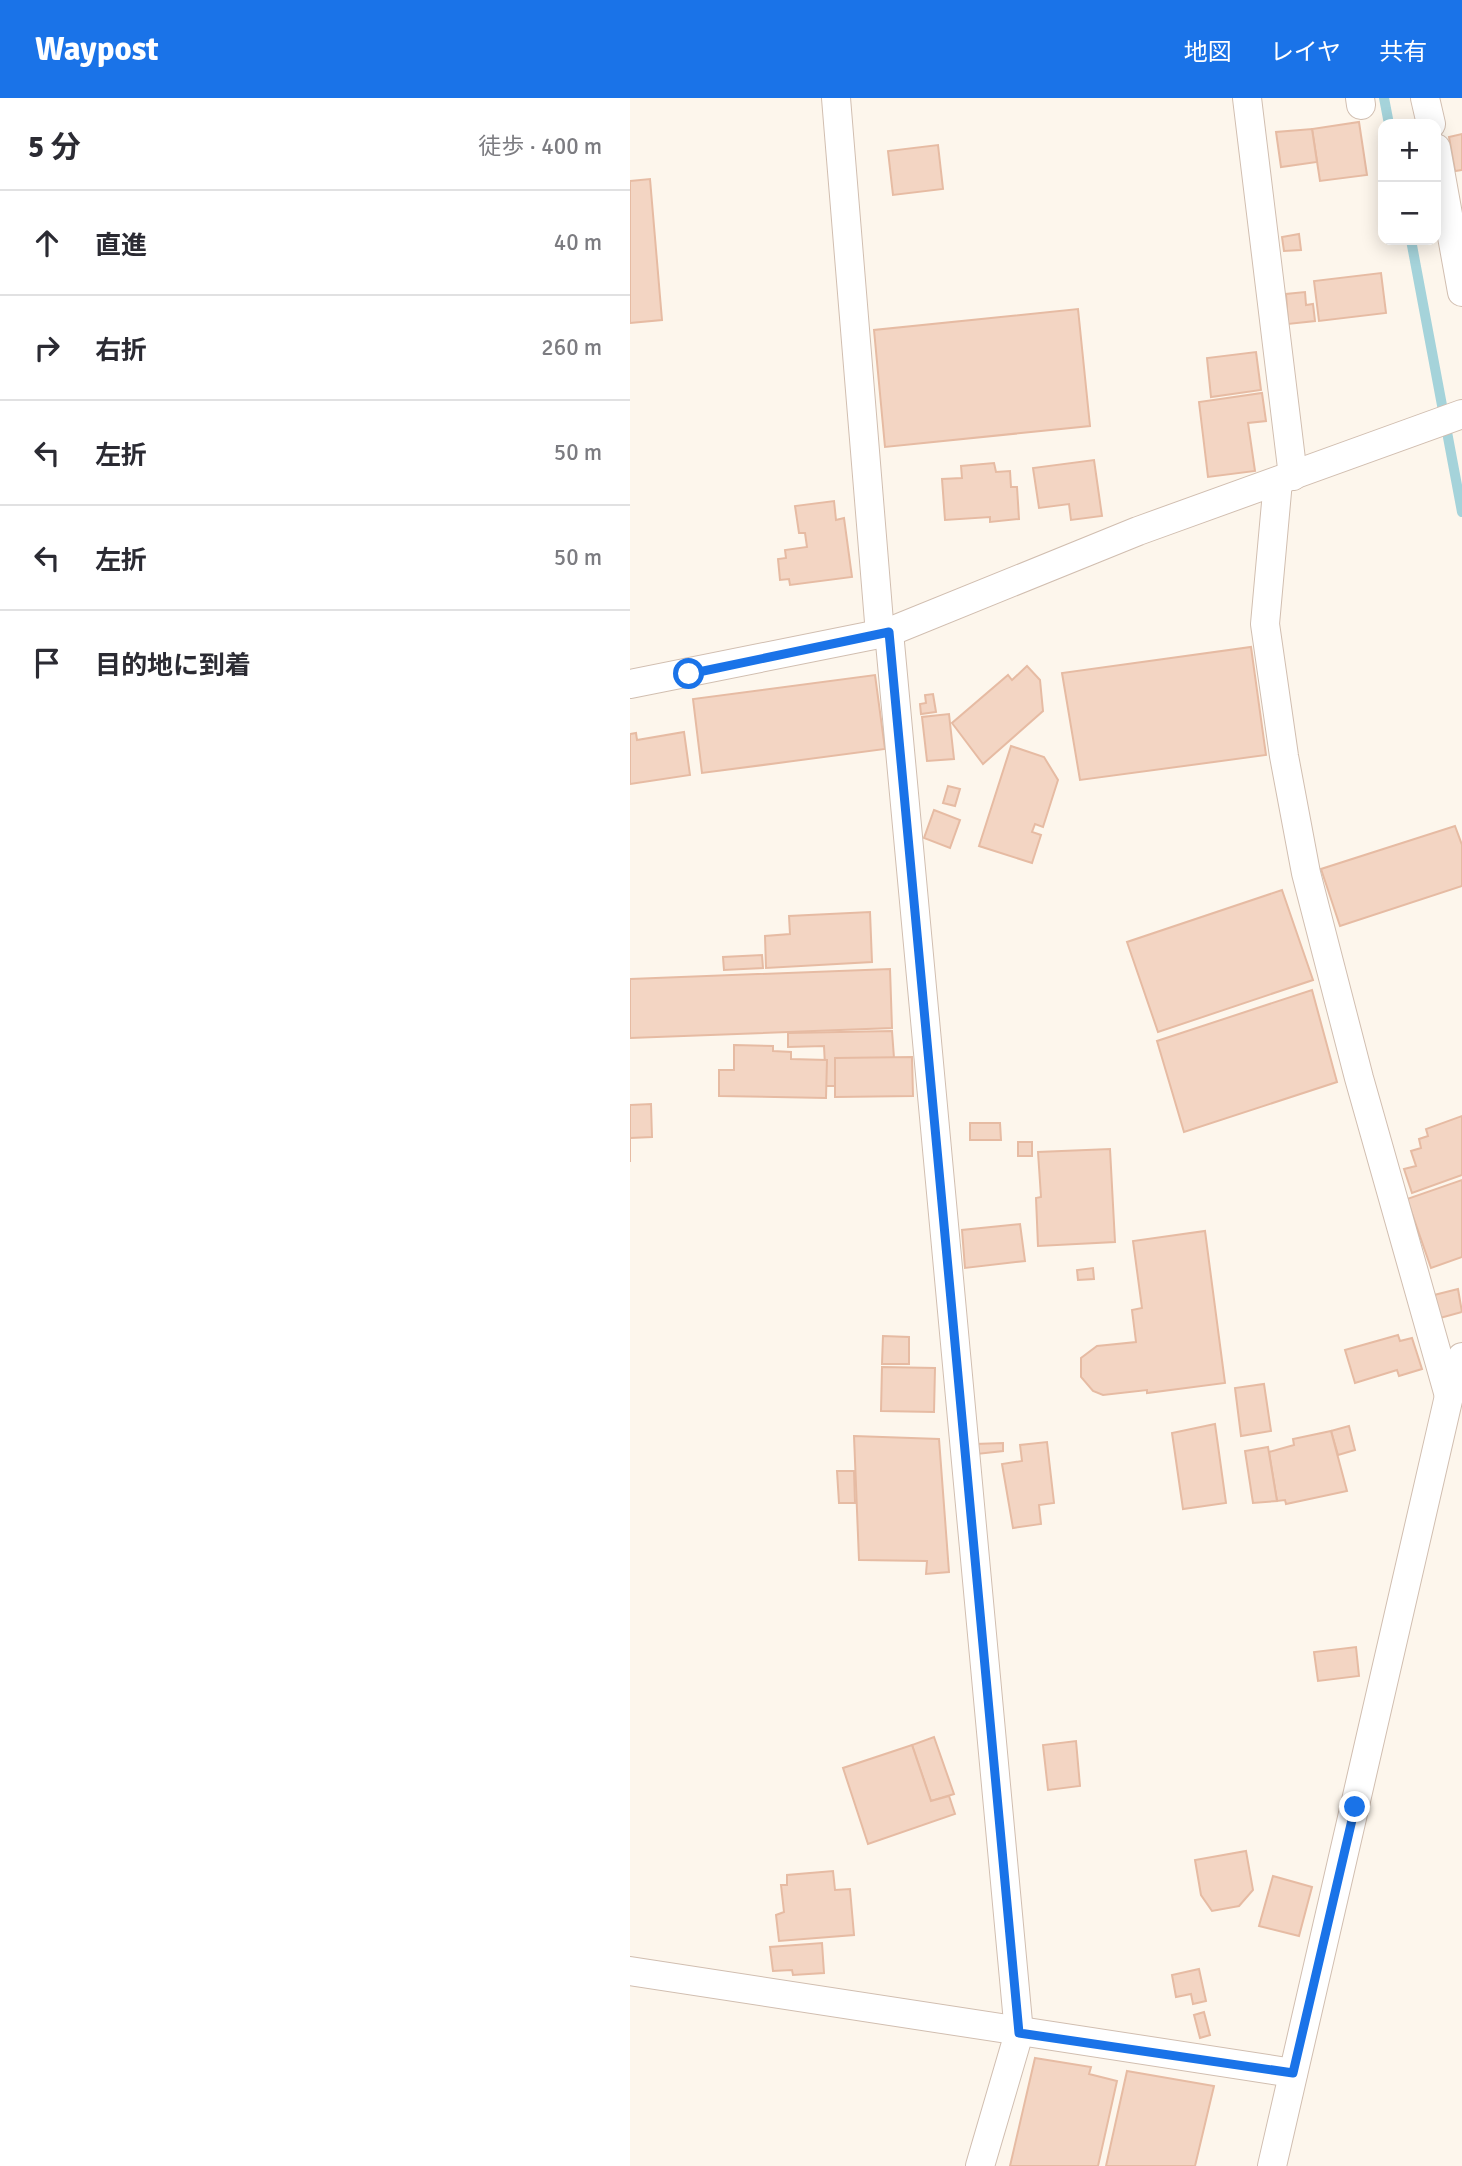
<!DOCTYPE html>
<html lang="ja">
<meta charset="utf-8">
<style>
body{margin:0;font-family:Signika,"Noto Sans JP",sans-serif;background:#f7f7f7;color:#2b2b33}
.controls{position:absolute;right:21px;top:21px;display:grid;overflow:hidden;border-radius:14px;box-shadow:0 4px 18px #0003}
.controls button{width:63px;height:63px;display:grid;place-items:center;padding:0;border:0;border-bottom:2px solid #e1e1e2;background:#fff;color:#2b2b33;font:35px sans-serif}
.stop{position:absolute;width:21px;height:21px;margin:-16px;border:5px solid #1a73e8;border-radius:50%;background:#fff}
.stop.end{background:#1a73e8;border-color:#fff;box-shadow:0 2px 7px #0008}
.list{margin:0;padding:0;list-style:none}
h2{display:flex;justify-content:space-between;align-items:center;height:91px;margin:0;padding:0 28px;font-size:30px}
h2 small{font-size:23px;font-weight:400;color:#7c7c81}
.list li{display:grid;grid-template-columns:46px 1fr auto;gap:21px;align-items:center;box-sizing:border-box;height:105px;padding:0 28px;border-top:2px solid #e1e1e2}
.list b{display:block;font-size:26px;white-space:nowrap}
.list em{font-size:23px;font-style:normal;color:#7c7c81}
.icon{flex:none;width:38px;height:38px;fill:none;stroke:currentColor;stroke-width:2;stroke-linecap:round;stroke-linejoin:round}
.map{position:relative;flex:none;width:832px;height:2068px;overflow:hidden}
header{display:flex;align-items:center;gap:42px;box-sizing:border-box;height:98px;padding:0 35px;background:#1a73e8;color:#fff}
header strong{font-size:33px}
nav{display:flex;gap:38px;margin-inline-start:auto;font-size:24px}
main{display:flex}
aside{flex:1;background:#fff}
.map>svg:first-child{display:block}
.lines{fill:none;stroke-linecap:round;stroke-linejoin:round}
.stream{stroke:#a5d3da;stroke-width:10}
.building{fill:#f3d5c3;stroke:#e6bba3;stroke-width:2}
.minor-casing{stroke:#d1beb0;stroke-width:30}
.minor{stroke:#fff;stroke-width:28}
.route{stroke:#1a73e8;stroke-width:9}
</style>
<header>
<strong>Waypost</strong>
<nav><a>地図</a><a>レイヤ</a><a>共有</a></nav>
</header>
<main>
<aside>
<h2>5 分<small>徒歩 · 400 m</small></h2>
<ul class="list">
<li><svg class="icon" aria-label="ahead" viewBox="0 0 24 24"><path d="M12 20V5M6 11l6-6 6 6"/></svg><div><b>直進</b></div><em>40 m</em></li>
<li><svg class="icon" aria-label="right" viewBox="0 0 24 24"><path d="M7 20v-9h11M14 6l5 5-5 5"/></svg><div><b>右折</b></div><em>260 m</em></li>
<li><svg class="icon" aria-label="left" viewBox="0 0 24 24"><path d="M17 20v-9H6M10 6l-5 5 5 5"/></svg><div><b>左折</b></div><em>50 m</em></li>
<li><svg class="icon" aria-label="left" viewBox="0 0 24 24"><path d="M17 20v-9H6M10 6l-5 5 5 5"/></svg><div><b>左折</b></div><em>50 m</em></li>
<li><svg class="icon" aria-label="arrive" viewBox="0 0 24 24"><path d="M6 21V4h12l-3 4 3 4H6"/></svg><div><b>目的地に到着</b></div></li>
</ul>
</aside>
<div class="map">
<svg width="832" height="2068" viewBox="0 0 832 2068">
<rect width="100%" height="100%" fill="#fdf6ec"/>
<g class="lines">
<!-- stream -->
<g class="stream">
<polyline points="754,0 759,26"/>
<polyline points="781,142 832,414"/>
</g>
</g>
<!-- building -->
<g class="building">
<polygon points="729,24 737,77 690,83 682,31"/>
<polygon points="682,31 687,64 651,69 646,34"/>
<polygon points="832,36 832,72 825,73 819,39"/>
<polygon points="308,47 313,91 263,97 258,53"/>
<polygon points="20,81 32,222 0,225 0,83"/>
<polygon points="669,136 671,152 654,153 652,139"/>
<polygon points="751,175 756,215 689,223 684,183"/>
<polygon points="675,194 676,207 683,206 685,223 658,226 656,196"/>
<polygon points="448,211 460,328 255,349 244,232"/>
<polygon points="626,254 631,292 581,299 577,260"/>
<polygon points="632,295 636,323 618,325 625,373 578,379 569,304"/>
<polygon points="464,362 472,418 441,422 439,406 409,410 403,370"/>
<polygon points="364,365 366,374 380,373 381,389 387,389 389,421 360,424 360,419 315,422 312,381 332,380 331,368"/>
<polygon points="204,403 206,422 214,420 222,479 160,487 159,481 150,482 148,461 156,460 155,452 177,449 175,435 169,435 165,408"/>
<polygon points="621,549 636,657 450,682 432,575"/>
<polygon points="397,568 410,582 413,613 353,666 322,625 378,577 382,582"/>
<polygon points="245,577 255,651 72,675 63,601"/>
<polygon points="303,596 306,614 291,616 290,606 296,605 295,597"/>
<polygon points="319,616 324,661 297,663 292,619"/>
<polygon points="54,634 60,677 0,686 0,636 6,635 7,642"/>
<polygon points="381,648 414,659 428,682 413,729 405,726 402,734 411,737 402,765 349,748"/>
<polygon points="318,688 330,691 325,708 313,705"/>
<polygon points="304,712 330,722 320,750 294,740"/>
<polygon points="825,728 832,747 832,788 710,828 691,771"/>
<polygon points="652,792 683,882 528,934 497,844"/>
<polygon points="240,814 242,864 136,870 135,838 160,836 159,818"/>
<polygon points="132,857 133,870 94,872 93,859"/>
<polygon points="260,871 262,930 0,940 0,881"/>
<polygon points="682,892 707,984 554,1034 527,943"/>
<polygon points="262,933 264,960 205,960 205,988 196,988 194,948 158,949 158,935"/>
<polygon points="104,947 143,948 143,953 161,954 161,961 197,962 196,1000 89,998 89,972 104,972"/>
<polygon points="282,959 283,998 205,999 205,960"/>
<polygon points="21,1006 22,1039 0,1040 0,1064 0,1007"/>
<polygon points="832,1018 832,1077 782,1095 774,1071 786,1068 781,1053 791,1050 789,1041 798,1038 796,1031"/>
<polygon points="340,1025 370,1025 371,1042 340,1042"/>
<rect x="388" y="1044" width="14" height="14"/>
<polygon points="480,1051 485,1144 408,1148 406,1100 411,1099 408,1054"/>
<polygon points="832,1082 832,1159 801,1170 777,1101"/>
<polygon points="390,1126 395,1163 335,1170 332,1132"/>
<polygon points="575,1133 595,1285 517,1295 517,1292 473,1297 463,1293 451,1279 451,1260 467,1248 506,1244 502,1212 512,1210 503,1143"/>
<polygon points="463,1170 464,1181 448,1182 447,1172"/>
<polygon points="828,1191 832,1214 810,1220 804,1197"/>
<polygon points="768,1237 770,1243 782,1240 792,1271 769,1278 767,1272 725,1285 715,1252"/>
<polygon points="253,1238 279,1239 279,1266 252,1266"/>
<polygon points="252,1269 305,1270 304,1314 251,1313"/>
<polygon points="634,1286 641,1333 611,1338 605,1290"/>
<polygon points="585,1326 596,1405 553,1411 542,1335"/>
<polygon points="719,1328 725,1352 708,1357 701,1333"/>
<polygon points="701,1333 717,1393 656,1406 655,1402 647,1403 639,1354 664,1347 663,1341"/>
<polygon points="224,1338 309,1341 319,1474 296,1476 297,1463 229,1462"/>
<polygon points="417,1344 424,1405 409,1407 411,1426 383,1430 372,1366 392,1363 390,1347"/>
<polygon points="373,1345 373,1353 347,1356 345,1346"/>
<polygon points="638,1349 647,1403 623,1405 615,1353"/>
<polygon points="207,1373 224,1373 225,1405 209,1405"/>
<polygon points="726,1549 729,1578 688,1583 684,1554"/>
<polygon points="304,1639 324,1696 301,1703 282,1647"/>
<polygon points="446,1643 450,1688 418,1692 413,1647"/>
<polygon points="282,1647 301,1703 319,1698 325,1716 238,1746 213,1670"/>
<polygon points="616,1753 623,1792 609,1808 582,1813 571,1797 565,1762"/>
<polygon points="203,1773 205,1792 220,1791 224,1837 149,1843 146,1817 154,1814 151,1787 157,1787 157,1777"/>
<polygon points="643,1778 682,1789 669,1838 629,1828"/>
<polygon points="192,1845 194,1875 163,1877 162,1872 143,1873 140,1849"/>
<polygon points="569,1871 576,1903 563,1906 561,1896 546,1899 542,1877"/>
<polygon points="574,1914 580,1937 570,1940 564,1917"/>
<polygon points="405,1960 461,1969 459,1976 487,1983 468,2068 380,2068"/>
<polygon points="497,1973 584,1988 565,2068 476,2068"/>
</g>
<g class="lines">
<!-- minor casing -->
<g class="minor-casing">
<g id="minor">
<polyline points="206,0 250,536"/>
<polyline points="617,0 663,378"/>
<polyline points="730,0 731,7"/>
<polyline points="795,0 801,26"/>
<polyline points="806,50 832,194"/>
<polyline points="648,383 635,526 654,658 676,775 729,980 819,1298"/>
<polyline points="259,534 389,1935 350,2068"/>
<polyline points="0,586 259,534 508,433 832,316"/>
<polyline points="0,1873 663,1975"/>
<polyline points="642,2068 819,1298 832,1259"/>
</g>
</g>
<!-- minor -->
<use href="#minor" class="minor"/>
</g>
<g class="lines">
<!-- route -->
<polyline class="route" points="59,576 259,534 389,1935 663,1975 725,1709"/>
</g>
</svg>
<div class="controls">
<button>+</button>
<button>−</button>
</div>
<div class="stop" style="left:59px;top:576px"></div>
<div class="stop end" style="left:725px;top:1709px"></div>
</div>
</main>
